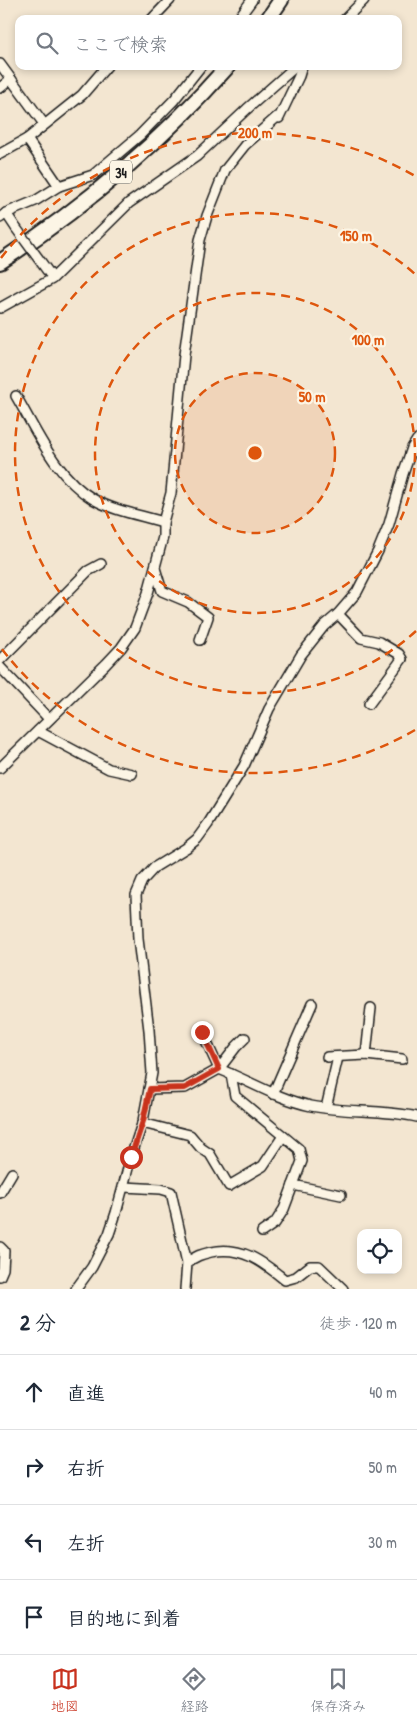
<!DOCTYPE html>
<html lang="ja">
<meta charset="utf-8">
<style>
body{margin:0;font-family:"Patrick Hand","Klee One",sans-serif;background:#f6f6f7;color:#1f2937}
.controls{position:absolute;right:15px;bottom:15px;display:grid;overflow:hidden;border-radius:10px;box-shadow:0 2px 8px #0003}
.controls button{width:45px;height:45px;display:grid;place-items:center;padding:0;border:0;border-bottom:1px solid #e0e1e3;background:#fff;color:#1f2937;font:25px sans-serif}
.stop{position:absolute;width:15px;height:15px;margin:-11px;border:4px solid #c8321e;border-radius:50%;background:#fff}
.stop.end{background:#c8321e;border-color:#fff;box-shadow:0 1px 5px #0008}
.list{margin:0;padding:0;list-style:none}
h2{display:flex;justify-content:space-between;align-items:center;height:65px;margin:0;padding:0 20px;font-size:21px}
h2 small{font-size:16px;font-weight:400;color:#747a83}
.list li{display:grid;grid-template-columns:32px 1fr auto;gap:15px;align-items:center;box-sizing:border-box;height:75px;padding:0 20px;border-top:1px solid #e0e1e3}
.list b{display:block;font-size:19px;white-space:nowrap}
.list em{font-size:16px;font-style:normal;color:#747a83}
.icon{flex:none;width:28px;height:28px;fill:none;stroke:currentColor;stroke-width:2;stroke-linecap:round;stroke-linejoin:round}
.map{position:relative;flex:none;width:417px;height:1289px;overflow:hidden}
.search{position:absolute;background:#fff;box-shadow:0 2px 8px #0003;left:15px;right:15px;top:15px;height:55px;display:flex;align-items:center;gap:12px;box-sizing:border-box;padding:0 18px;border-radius:10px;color:#747a83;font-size:19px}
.sheet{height:365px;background:#fff}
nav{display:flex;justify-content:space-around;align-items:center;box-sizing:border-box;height:70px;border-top:1px solid #e0e1e3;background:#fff;font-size:14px;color:#747a83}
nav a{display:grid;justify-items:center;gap:2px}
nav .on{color:#c8321e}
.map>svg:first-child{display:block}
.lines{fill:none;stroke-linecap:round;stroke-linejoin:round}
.minor-casing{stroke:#1c1c1c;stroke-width:12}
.trunk-casing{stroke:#1c1c1c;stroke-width:18}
.minor{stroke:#fcf5e5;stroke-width:9}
.trunk{stroke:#fcf5e5;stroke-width:14}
.minor-bridge-casing{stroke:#1c1c1c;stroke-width:12;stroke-linecap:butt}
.minor-bridge{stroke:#fcf5e5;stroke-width:9}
.route{stroke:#c8321e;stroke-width:6}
.ring{fill:none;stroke:#de560d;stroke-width:2.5;stroke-dasharray:9 6}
.labels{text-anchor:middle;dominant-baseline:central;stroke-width:4.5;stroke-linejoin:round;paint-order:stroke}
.shield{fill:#fcf5e5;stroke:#5f5d58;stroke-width:1}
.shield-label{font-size:14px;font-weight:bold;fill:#1c1c1c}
.centre{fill:#de560d;stroke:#fcf5e5;stroke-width:2.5}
.ring-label{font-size:15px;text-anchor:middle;font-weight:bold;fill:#de560d;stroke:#fcf5e5;stroke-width:4.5;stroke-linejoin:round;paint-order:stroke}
</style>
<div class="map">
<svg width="417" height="1289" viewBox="0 0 417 1289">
<rect width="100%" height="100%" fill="#f3e6d1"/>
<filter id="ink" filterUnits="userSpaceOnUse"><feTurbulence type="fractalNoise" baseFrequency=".02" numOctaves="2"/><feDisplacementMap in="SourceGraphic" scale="10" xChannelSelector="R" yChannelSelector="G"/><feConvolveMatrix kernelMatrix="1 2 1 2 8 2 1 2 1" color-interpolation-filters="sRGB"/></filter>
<g filter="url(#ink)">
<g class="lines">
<!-- minor casing -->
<g class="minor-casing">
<g id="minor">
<polyline points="152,19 170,0"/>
<polyline points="238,19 252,0"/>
<polyline points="345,19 364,0"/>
<polyline points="0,64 44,124"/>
<polyline points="0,88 11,79"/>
<polyline points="27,139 59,186"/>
<polyline points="0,154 27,139 82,95 107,66"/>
<polyline points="6,213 16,228"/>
<polyline points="0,218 6,213 35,201 59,186 93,175 140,135 174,100 201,66"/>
<polyline points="0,308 52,279 129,203 197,156 247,109 296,66"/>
<path d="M 16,396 C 37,432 56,477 93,499 C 114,511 140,515 163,522"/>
<polyline points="155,568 162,591 188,602 208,617 200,640"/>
<polyline points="338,614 361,638 379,642 399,654 402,659 369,704"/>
<polyline points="0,660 88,571 101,564"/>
<polyline points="0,667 49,719"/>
<polyline points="38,731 109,769 132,774"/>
<polyline points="0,768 106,664 121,648 135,628 148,593 163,537 163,522 171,493 184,355 200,240 207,216 225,170 245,145 277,117 279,118 299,76 302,66"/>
<polyline points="202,1032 219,1069 236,1047 245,1038"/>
<polyline points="366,1055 371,1008"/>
<polyline points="327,1057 366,1055 402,1059"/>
<polyline points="231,1074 235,1096 299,1149 302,1161 284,1209 275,1223 262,1232"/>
<path d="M 149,1089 L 185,1088 L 219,1069 C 250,1081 278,1099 311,1106 C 346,1113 382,1109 417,1117"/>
<polyline points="273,1094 312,1004"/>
<polyline points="326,1108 338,1057"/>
<polyline points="142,1123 190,1135 201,1148 210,1154 229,1186 263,1166 283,1136"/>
<polyline points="293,1185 341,1195"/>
<polyline points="124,1187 161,1189 171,1192 187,1263 185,1289"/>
<polyline points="0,1193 12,1173"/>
<polyline points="0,1247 4,1251 3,1269 0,1276"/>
<path d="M 187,1263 C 195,1256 202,1254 211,1252 C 241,1245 263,1262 285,1280 L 296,1277 L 310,1266 L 319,1266 L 343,1289"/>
<polyline points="76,1289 92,1267 109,1234 116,1213 131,1157 143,1121 152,1073 149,1030 138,939 136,895 142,881 155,867 186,848 197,839 208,824 244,766 269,709 301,655 324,626 338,614 357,592 378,551 389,524 403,474 412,448 417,440"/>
</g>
</g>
<!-- trunk casing -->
<g class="trunk-casing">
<g id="trunk">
<polyline points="268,19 281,0"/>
<path d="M 0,262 C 84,207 161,142 228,66"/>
</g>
</g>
<!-- minor -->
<use href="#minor" class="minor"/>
<!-- trunk -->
<use href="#trunk" class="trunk"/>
<!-- minor-bridge casing -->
<g class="minor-bridge-casing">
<polyline id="minor-bridge" points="16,228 49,273"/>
</g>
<!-- minor-bridge -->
<use href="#minor-bridge" class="minor-bridge"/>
</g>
</g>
<g class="lines" filter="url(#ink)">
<!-- route -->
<polyline class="route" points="131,1157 143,1121 150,1089 185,1088 219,1069 202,1032"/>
</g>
<!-- distance rings -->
<circle cx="255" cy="453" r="80" fill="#de560d" fill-opacity=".12"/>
<g class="ring">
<circle cx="255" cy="453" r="80"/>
<circle cx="255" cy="453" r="160"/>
<path d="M416 631A240 240 0 1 1 416 275"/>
<path d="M415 730A320 320 0 0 1 1 648M1 258A320 320 0 0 1 415 176"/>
</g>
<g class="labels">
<!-- shield labels -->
<rect class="shield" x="110" y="160.5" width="22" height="23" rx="4"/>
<g class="shield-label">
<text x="121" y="172">34</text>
</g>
</g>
<circle cx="255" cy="453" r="8" class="centre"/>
<g class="ring-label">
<text x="255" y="138">200 m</text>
<text x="356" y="241">150 m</text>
<text x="368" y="345">100 m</text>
<text x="312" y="402">50 m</text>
</g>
</svg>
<div class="controls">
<button><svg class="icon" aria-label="locate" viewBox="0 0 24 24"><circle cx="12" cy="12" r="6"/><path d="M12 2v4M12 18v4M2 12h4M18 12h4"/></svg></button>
</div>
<div class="stop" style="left:131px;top:1157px"></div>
<div class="stop end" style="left:202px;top:1032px"></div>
<div class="search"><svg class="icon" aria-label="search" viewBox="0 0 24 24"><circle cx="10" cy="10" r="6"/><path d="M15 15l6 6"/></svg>ここで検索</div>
</div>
<section class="sheet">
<h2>2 分<small>徒歩 · 120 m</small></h2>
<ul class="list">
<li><svg class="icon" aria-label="ahead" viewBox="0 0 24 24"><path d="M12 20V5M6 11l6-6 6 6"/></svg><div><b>直進</b></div><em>40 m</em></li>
<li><svg class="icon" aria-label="right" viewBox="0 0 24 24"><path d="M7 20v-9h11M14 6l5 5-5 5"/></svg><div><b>右折</b></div><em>50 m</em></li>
<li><svg class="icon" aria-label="left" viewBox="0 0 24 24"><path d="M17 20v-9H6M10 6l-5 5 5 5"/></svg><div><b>左折</b></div><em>30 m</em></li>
<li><svg class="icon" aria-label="arrive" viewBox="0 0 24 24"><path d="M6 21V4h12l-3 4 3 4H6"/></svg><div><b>目的地に到着</b></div></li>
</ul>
</section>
<nav>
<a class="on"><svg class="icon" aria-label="map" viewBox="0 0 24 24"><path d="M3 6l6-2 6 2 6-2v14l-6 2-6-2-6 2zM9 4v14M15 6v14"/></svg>地図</a>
<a><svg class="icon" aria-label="directions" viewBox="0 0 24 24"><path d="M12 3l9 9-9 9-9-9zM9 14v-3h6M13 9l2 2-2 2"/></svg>経路</a>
<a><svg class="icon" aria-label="saved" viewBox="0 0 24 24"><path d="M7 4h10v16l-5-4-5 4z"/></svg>保存済み</a>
</nav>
